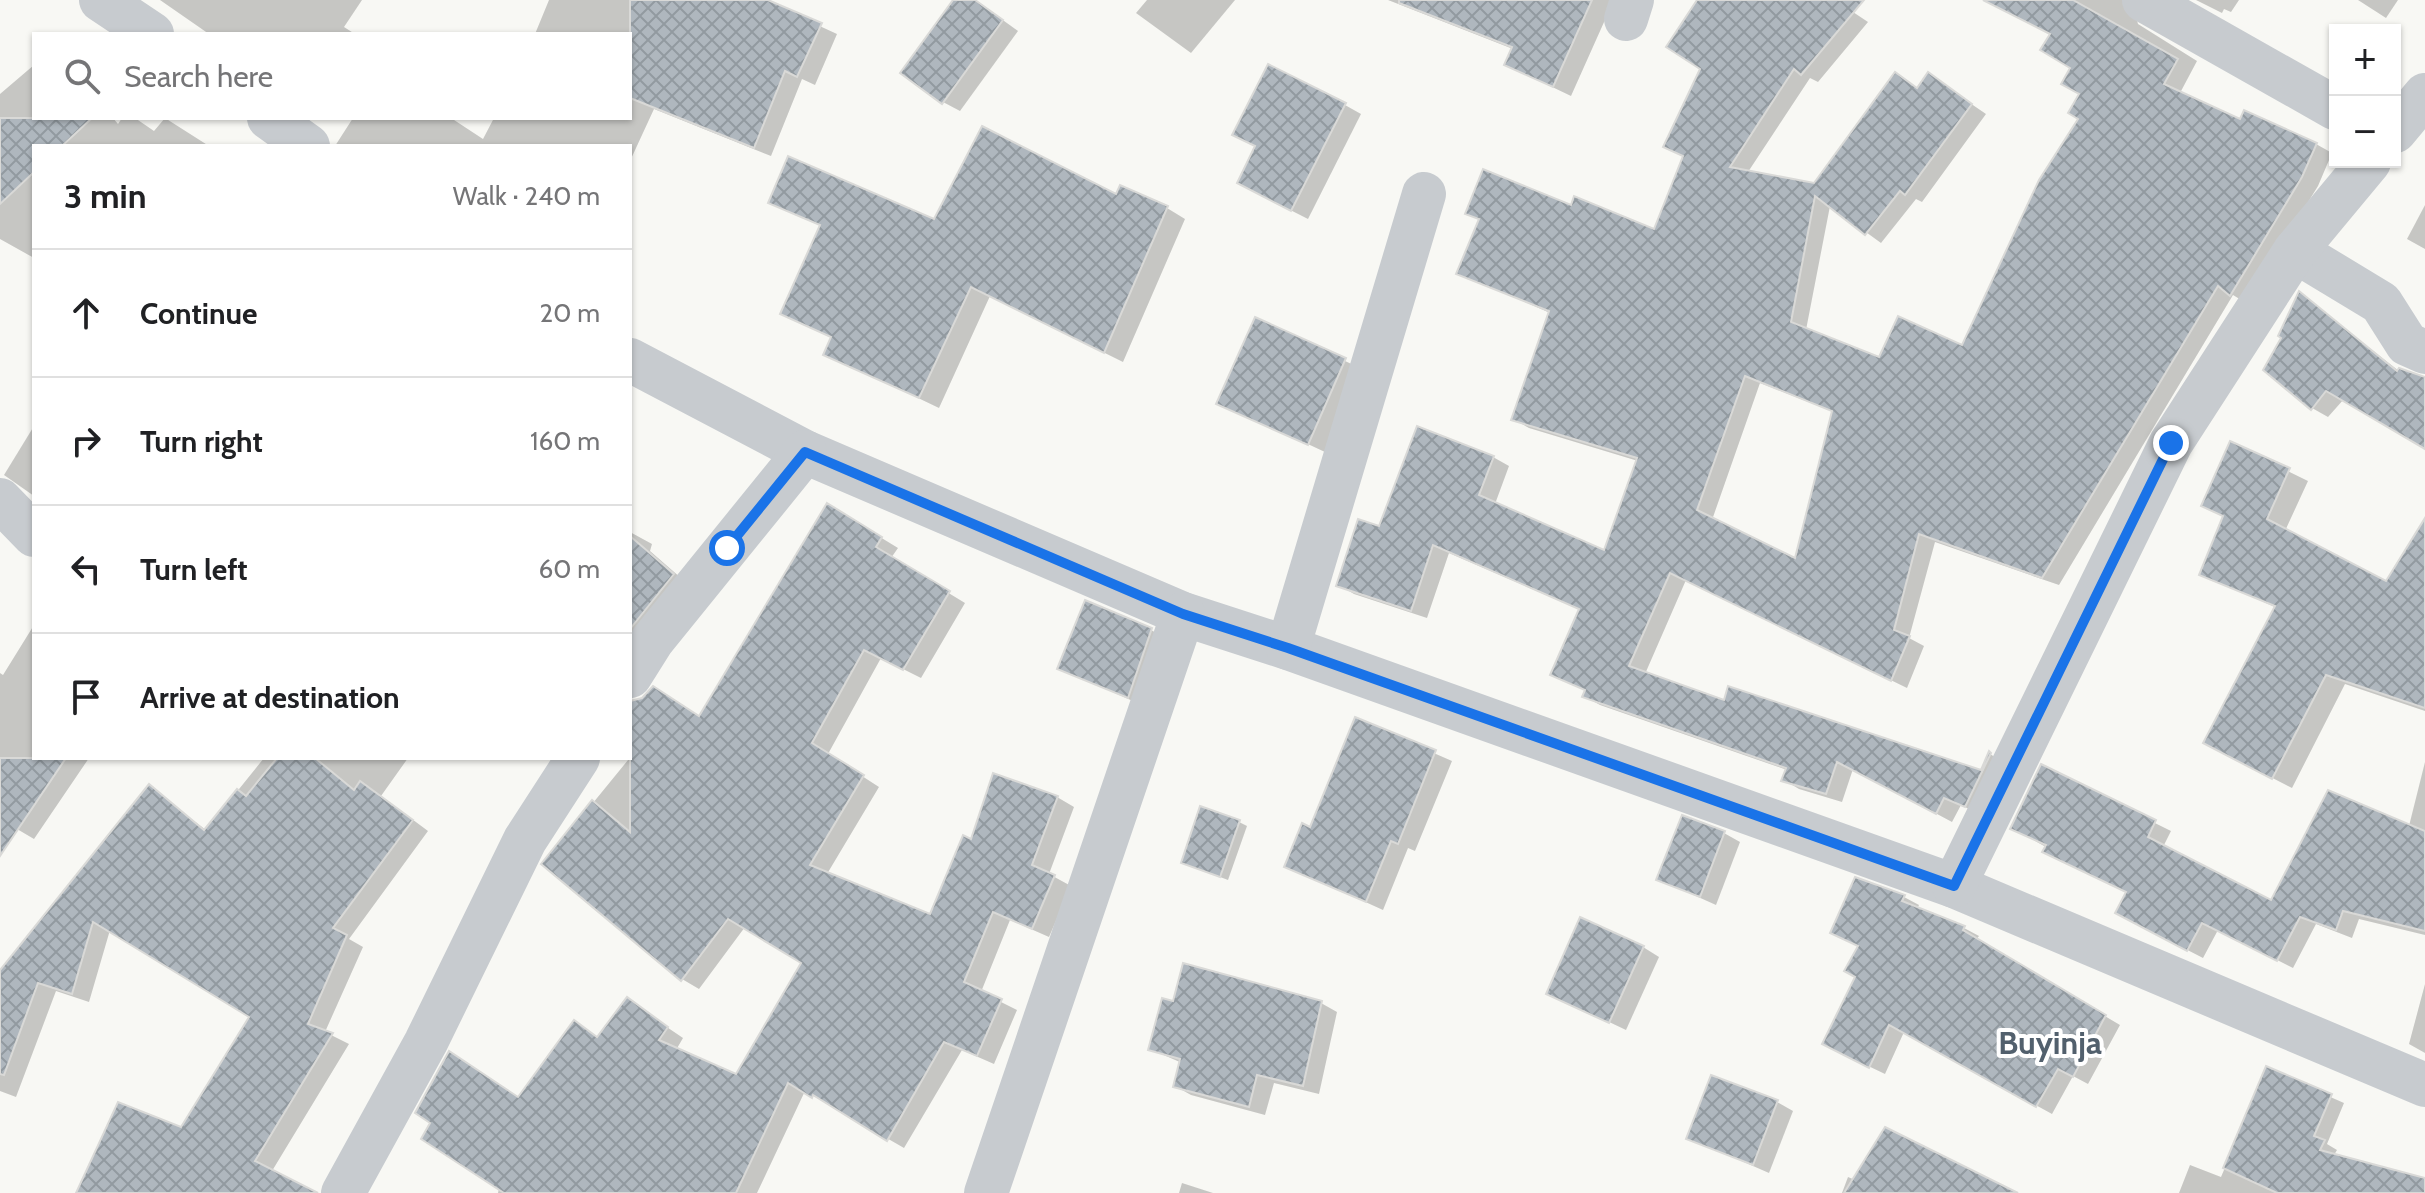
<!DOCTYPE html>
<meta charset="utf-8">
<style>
body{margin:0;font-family:Cabin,sans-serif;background:#f6f6f6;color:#202124}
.controls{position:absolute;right:24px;top:24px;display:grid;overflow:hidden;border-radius:0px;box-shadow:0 2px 6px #0004}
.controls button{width:72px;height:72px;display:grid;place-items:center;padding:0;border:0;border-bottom:2px solid #e0e0e0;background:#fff;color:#202124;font:40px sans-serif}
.stop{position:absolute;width:24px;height:24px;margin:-18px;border:6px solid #1a73e8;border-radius:50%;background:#fff}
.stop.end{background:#1a73e8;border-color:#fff;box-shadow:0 2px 8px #0008}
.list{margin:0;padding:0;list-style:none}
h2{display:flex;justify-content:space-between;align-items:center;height:104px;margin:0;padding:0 32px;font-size:34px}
h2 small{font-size:26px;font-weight:400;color:#757577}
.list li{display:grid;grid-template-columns:52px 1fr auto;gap:24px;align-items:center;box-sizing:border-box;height:128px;padding:0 32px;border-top:2px solid #e0e0e0}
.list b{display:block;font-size:30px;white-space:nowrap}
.list em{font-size:26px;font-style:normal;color:#757577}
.icon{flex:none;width:44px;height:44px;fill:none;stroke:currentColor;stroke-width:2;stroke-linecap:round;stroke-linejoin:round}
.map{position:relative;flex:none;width:2425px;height:1193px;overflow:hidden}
.search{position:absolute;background:#fff;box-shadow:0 2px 6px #0004;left:32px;top:32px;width:600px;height:88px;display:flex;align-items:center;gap:20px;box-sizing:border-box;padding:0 28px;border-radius:0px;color:#757577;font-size:30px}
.panel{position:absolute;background:#fff;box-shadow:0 2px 6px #0004;left:32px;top:144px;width:600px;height:616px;border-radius:0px}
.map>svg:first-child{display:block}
.shadow{fill:#0003;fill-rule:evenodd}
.building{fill:url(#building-cross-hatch);stroke:#d9d9d7;stroke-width:2;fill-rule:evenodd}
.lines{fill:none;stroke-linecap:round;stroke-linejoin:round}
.street{stroke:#c7cbcf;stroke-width:44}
.route{stroke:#1a73e8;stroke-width:10}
.labels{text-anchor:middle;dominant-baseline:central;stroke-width:8;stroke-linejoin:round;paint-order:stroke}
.quarter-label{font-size:32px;font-weight:bold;fill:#52606d;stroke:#fff}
</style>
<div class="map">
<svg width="2425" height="1193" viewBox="0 0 2425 1193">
<defs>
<pattern id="building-cross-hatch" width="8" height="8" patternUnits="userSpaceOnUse" patternTransform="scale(2)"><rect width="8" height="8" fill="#afb7be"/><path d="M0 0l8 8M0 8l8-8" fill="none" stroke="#929aa0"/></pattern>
</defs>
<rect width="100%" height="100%" fill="#f8f8f4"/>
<!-- shadow -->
<g class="shadow">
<polygon points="160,0 362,0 344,27 355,34 209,34"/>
<polygon points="549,0 763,0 837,34 815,85 802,79 771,156 654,109 630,161 630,146 335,146 353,118 451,118 483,139 494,118 630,118 630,34 535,34"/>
<polygon points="956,0 975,0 1018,31 960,111 943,102"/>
<polygon points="1147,0 1235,0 1191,53 1136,13"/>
<polygon points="1388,0 1610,0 1613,2 1571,96 1506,65 1513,49"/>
<path d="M 1699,0 L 1835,0 L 1868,22 L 1818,82 L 1810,78 L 1748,172 L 1815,185 L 1896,74 L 1919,89 L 1929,75 L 1986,114 L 1922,202 L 1916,199 L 1881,243 L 1830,206 L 1806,330 L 1880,359 L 1962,347 L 2080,118 L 2082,93 L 2072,67 L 2052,34 L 2054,0 L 2137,0 L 2134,9 L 2138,24 L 2197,61 L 2180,93 L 2241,122 L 2316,144 L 2332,153 L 2318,186 L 2246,303 L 2233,295 L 2059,585 L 1935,542 L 1909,638 L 1924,646 L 1907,688 L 1686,580 L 1645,674 L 1725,702 L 1729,689 L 1982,773 L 1990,754 L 2006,764 L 1981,815 L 1961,805 L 1952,822 L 1853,769 L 1842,802 L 1799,789 L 1784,780 L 1787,770 L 1600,705 L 1584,696 L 1587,691 L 1553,674 L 1581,610 L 1449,553 L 1427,618 L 1354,594 L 1339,585 L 1380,528 L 1493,457 L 1509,466 L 1495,504 L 1605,552 L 1638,461 L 1529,428 L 1513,419 L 1550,313 L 1459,273 L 1481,220 L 1467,213 L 1572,207 L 1655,232 L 1684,157 L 1702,68 ZM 1760,383 L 1834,412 L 1796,561 L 1712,520 Z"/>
<polygon points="2196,0 2239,0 2231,12 2224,9 2222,13"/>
<polygon points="2358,0 2398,0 2386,18"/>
<polygon points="34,65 34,118 113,118 118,124 122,118 135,118 154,131 165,118 209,146 34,146 34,258 0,239 0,94"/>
<polygon points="1345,105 1361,114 1308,219 1255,192"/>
<polygon points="1117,197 1167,208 1185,219 1123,362 990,296 939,408 826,354 833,338 783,314 822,226 770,202 935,221"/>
<polygon points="2425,205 2425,249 2407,239"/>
<polygon points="2300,294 2399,371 2425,377 2425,446 2344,399 2328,417 2312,408 2284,338"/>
<polygon points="1256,319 1362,369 1325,452 1219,403"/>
<polygon points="34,426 34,496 4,475"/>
<polygon points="2231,443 2308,481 2285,531 2387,584 2425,532 2425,711 2345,684 2292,788 2224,753 2277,608 2201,574 2224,517 2203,505"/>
<polygon points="844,515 898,548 891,558 965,603 921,678 881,658 828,754 879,787 827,874 931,916 972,841 1057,797 1074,807 1049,874 1071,886 1049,937 1010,920 981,992 1017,1010 994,1064 962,1050 904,1148 805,1091 757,1193 498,1193 519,1098 574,1022 599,1038 627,1000 683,1038 676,1050 736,1076 804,962 745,927 699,989 682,979 544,863 637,749 630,744 630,703 700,718"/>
<polygon points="630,532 652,544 650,551 689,585 630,665"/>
<polygon points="34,625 34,758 89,758 34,839 0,819 0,673 3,675"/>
<polygon points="1151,630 1167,639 1144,706 1059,668"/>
<polygon points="1356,719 1452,761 1415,851 1408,848 1383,910 1286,866 1311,829"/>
<polygon points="264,758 408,758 381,796 428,831 349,939 363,947 325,1032 349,1044 272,1171 308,1193 78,1193 182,1130 252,1016 110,930 89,1002 56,991 16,1097 0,1091 0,973 149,787 206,830"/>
<polygon points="2425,762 2425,935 2359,919 2352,938 2316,924 2293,968 2218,930 2203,958 2133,922 2128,893 2028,837 2042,767 2171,831 2163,847 2272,903 2409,826"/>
<polygon points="1239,822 1247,826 1228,880 1191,866"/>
<polygon points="1724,833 1740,842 1716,905 1658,879"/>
<polygon points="1904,897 1919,905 1917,909 1964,928 1979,936 1976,940 2120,1025 2088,1084 2073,1076 2052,1114 1904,1032 1885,1074 1839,1052"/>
<polygon points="1643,947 1659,957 1626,1030 1548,993"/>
<polygon points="2425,984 2425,1053 2409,1044"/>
<polygon points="1175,1003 1321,1003 1337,1012 1319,1094 1274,1083 1265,1115 1191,1095 1175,1086 1182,1063 1150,1049"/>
<polygon points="2267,1069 2344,1103 2327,1144 2337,1150 2334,1155 2394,1193 2179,1193 2190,1165 2221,1177"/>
<polygon points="1777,1102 1793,1111 1769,1173 1689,1138"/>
<polygon points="1848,1177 1855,1180 1999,1193 1842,1193"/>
<polygon points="1182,1183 1213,1193 1179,1193"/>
</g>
<!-- building -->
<g class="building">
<polygon points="630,0 768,0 822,23 797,77 785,71 754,148 630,98"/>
<polygon points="953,0 975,0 1003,20 942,104 900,73"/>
<polygon points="1399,0 1592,0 1553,87 1504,65 1512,47 1399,3"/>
<path d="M 1697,0 L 1864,0 L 1801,75 L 1794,69 L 1730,167 L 1814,183 L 1895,72 L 1917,88 L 1928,72 L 1972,104 L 1905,195 L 1900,191 L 1865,235 L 1815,196 L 1791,322 L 1879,357 L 1898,316 L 1962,345 L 2039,180 L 2078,119 L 2068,113 L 2079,94 L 2061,84 L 2070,68 L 2040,50 L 2050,34 L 1983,0 L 2073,0 L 2178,59 L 2164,84 L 2240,119 L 2244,110 L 2317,143 L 2302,177 L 2230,296 L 2218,286 L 2042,578 L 1919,534 L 1894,630 L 1910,636 L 1891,681 L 1670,573 L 1629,666 L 1724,700 L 1728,686 L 1981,770 L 1989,751 L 1991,753 L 1965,807 L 1944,798 L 1936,814 L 1837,762 L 1826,794 L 1781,781 L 1786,768 L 1582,697 L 1585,690 L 1550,675 L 1579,609 L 1433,545 L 1411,611 L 1336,586 L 1358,519 L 1379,526 L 1417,426 L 1494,456 L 1479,495 L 1604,550 L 1637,458 L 1511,420 L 1549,311 L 1456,274 L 1479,219 L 1465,214 L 1483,169 L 1571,205 L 1574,196 L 1654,229 L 1683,156 L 1663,147 L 1700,69 L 1666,47 ZM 1745,376 L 1832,411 L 1795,558 L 1697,510 Z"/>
<polygon points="1268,64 1346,103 1291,211 1237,183 1255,146 1232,135"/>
<polygon points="0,118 92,118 62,146 34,146 34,172 0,204"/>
<polygon points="982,126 1116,194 1120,185 1168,206 1104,353 971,287 919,398 823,355 831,337 780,314 820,225 768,203 788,156 934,219"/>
<polygon points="2299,291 2397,371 2399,368 2425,377 2425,449 2326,391 2311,410 2263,370 2281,338 2278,336"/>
<polygon points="1255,317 1346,358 1308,445 1216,404"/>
<polygon points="2230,441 2290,468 2267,519 2386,581 2425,518 2425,708 2326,675 2272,779 2203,743 2275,606 2199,575 2223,516 2201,506"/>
<polygon points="827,503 882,537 876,547 950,591 903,670 864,650 812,743 864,775 810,865 930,914 963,835 971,839 993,773 1058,796 1032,865 1055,875 1032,929 993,912 964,982 1002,999 977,1056 944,1042 887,1141 813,1095 812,1098 788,1083 736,1193 504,1193 421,1139 430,1123 415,1113 449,1051 518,1097 574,1020 597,1037 627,997 668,1027 659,1040 736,1074 801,963 728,919 681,981 541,864 592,800 630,832 630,701 642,698 653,686 699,716"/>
<polygon points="630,536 674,574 630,629"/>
<polygon points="1085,600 1152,628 1128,698 1057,669"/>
<polygon points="1355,717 1436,750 1398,844 1391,841 1366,902 1284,867 1302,823 1310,827"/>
<polygon points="0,758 66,758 0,856"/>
<polygon points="277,758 315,758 354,790 360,781 413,820 333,928 347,935 308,1024 333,1033 255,1161 318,1193 76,1193 118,1102 181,1127 249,1017 93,922 72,994 38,983 4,1075 0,1074 0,970 149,784 204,830 237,789 246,796"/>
<polygon points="2041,764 2156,820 2148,837 2271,900 2328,790 2425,831 2425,931 2343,911 2336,930 2300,917 2277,961 2202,923 2187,951 2115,913 2126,892 2042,852 2046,845 2010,829"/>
<polygon points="1200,806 1240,820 1220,877 1181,863"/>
<polygon points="1682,815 1725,831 1700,897 1656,880"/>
<polygon points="1855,877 1905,895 1902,901 1965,926 1963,930 2106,1015 2073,1077 2058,1069 2036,1107 1889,1025 1869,1068 1822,1044 1855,977 1844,971 1858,946 1830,933"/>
<polygon points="1580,917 1644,946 1609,1023 1546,994"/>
<polygon points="1183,963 1322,1001 1303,1086 1257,1075 1249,1107 1173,1087 1180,1059 1148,1050 1162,998 1173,1001"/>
<polygon points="2266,1066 2332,1094 2314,1136 2325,1140 2320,1150 2425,1178 2425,1193 2277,1193 2223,1168"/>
<polygon points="1711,1075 1778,1100 1753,1165 1686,1139"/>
<polygon points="1885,1127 2018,1193 1844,1193"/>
</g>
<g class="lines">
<!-- street -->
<g class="street">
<polyline points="101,0 152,34"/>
<polyline points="2144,0 2335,108"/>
<polyline points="1626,19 1632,0"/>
<polyline points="269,118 308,146"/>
<polyline points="2395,131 2425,95"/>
<polyline points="2295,251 2381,303 2407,344 2425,352"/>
<polyline points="630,360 805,452 1183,614 1288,648 1954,886 2425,1085"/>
<polyline points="0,500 34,535"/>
<polyline points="1288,648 1424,194"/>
<polyline points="630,676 652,641 805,452"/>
<polyline points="1954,886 2171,443 2295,251 2369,162"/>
<polyline points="343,1193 426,1042 525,840 578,758"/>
<polyline points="986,1193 1183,614"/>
</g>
</g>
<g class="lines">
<!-- route -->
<polyline class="route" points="727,548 805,452 1183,614 1288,648 1954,886 2171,443"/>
</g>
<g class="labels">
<!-- quarter labels -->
<g class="quarter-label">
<text x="2050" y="1042">Buyinja</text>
</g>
</g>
</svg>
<div class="controls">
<button>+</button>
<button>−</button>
</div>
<div class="stop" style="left:727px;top:548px"></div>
<div class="stop end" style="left:2171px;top:443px"></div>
<div class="search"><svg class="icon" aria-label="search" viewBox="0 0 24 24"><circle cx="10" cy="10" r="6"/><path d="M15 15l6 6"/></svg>Search here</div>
<section class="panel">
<h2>3 min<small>Walk · 240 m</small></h2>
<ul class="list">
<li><svg class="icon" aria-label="ahead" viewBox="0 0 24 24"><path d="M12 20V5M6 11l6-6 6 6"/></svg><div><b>Continue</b></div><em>20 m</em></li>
<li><svg class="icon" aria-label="right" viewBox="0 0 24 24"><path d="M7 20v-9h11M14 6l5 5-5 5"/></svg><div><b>Turn right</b></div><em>160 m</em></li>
<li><svg class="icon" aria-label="left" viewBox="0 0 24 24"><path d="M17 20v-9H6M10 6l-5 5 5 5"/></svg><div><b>Turn left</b></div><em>60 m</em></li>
<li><svg class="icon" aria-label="arrive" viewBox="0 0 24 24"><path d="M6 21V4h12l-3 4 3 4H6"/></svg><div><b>Arrive at destination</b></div></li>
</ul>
</section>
</div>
